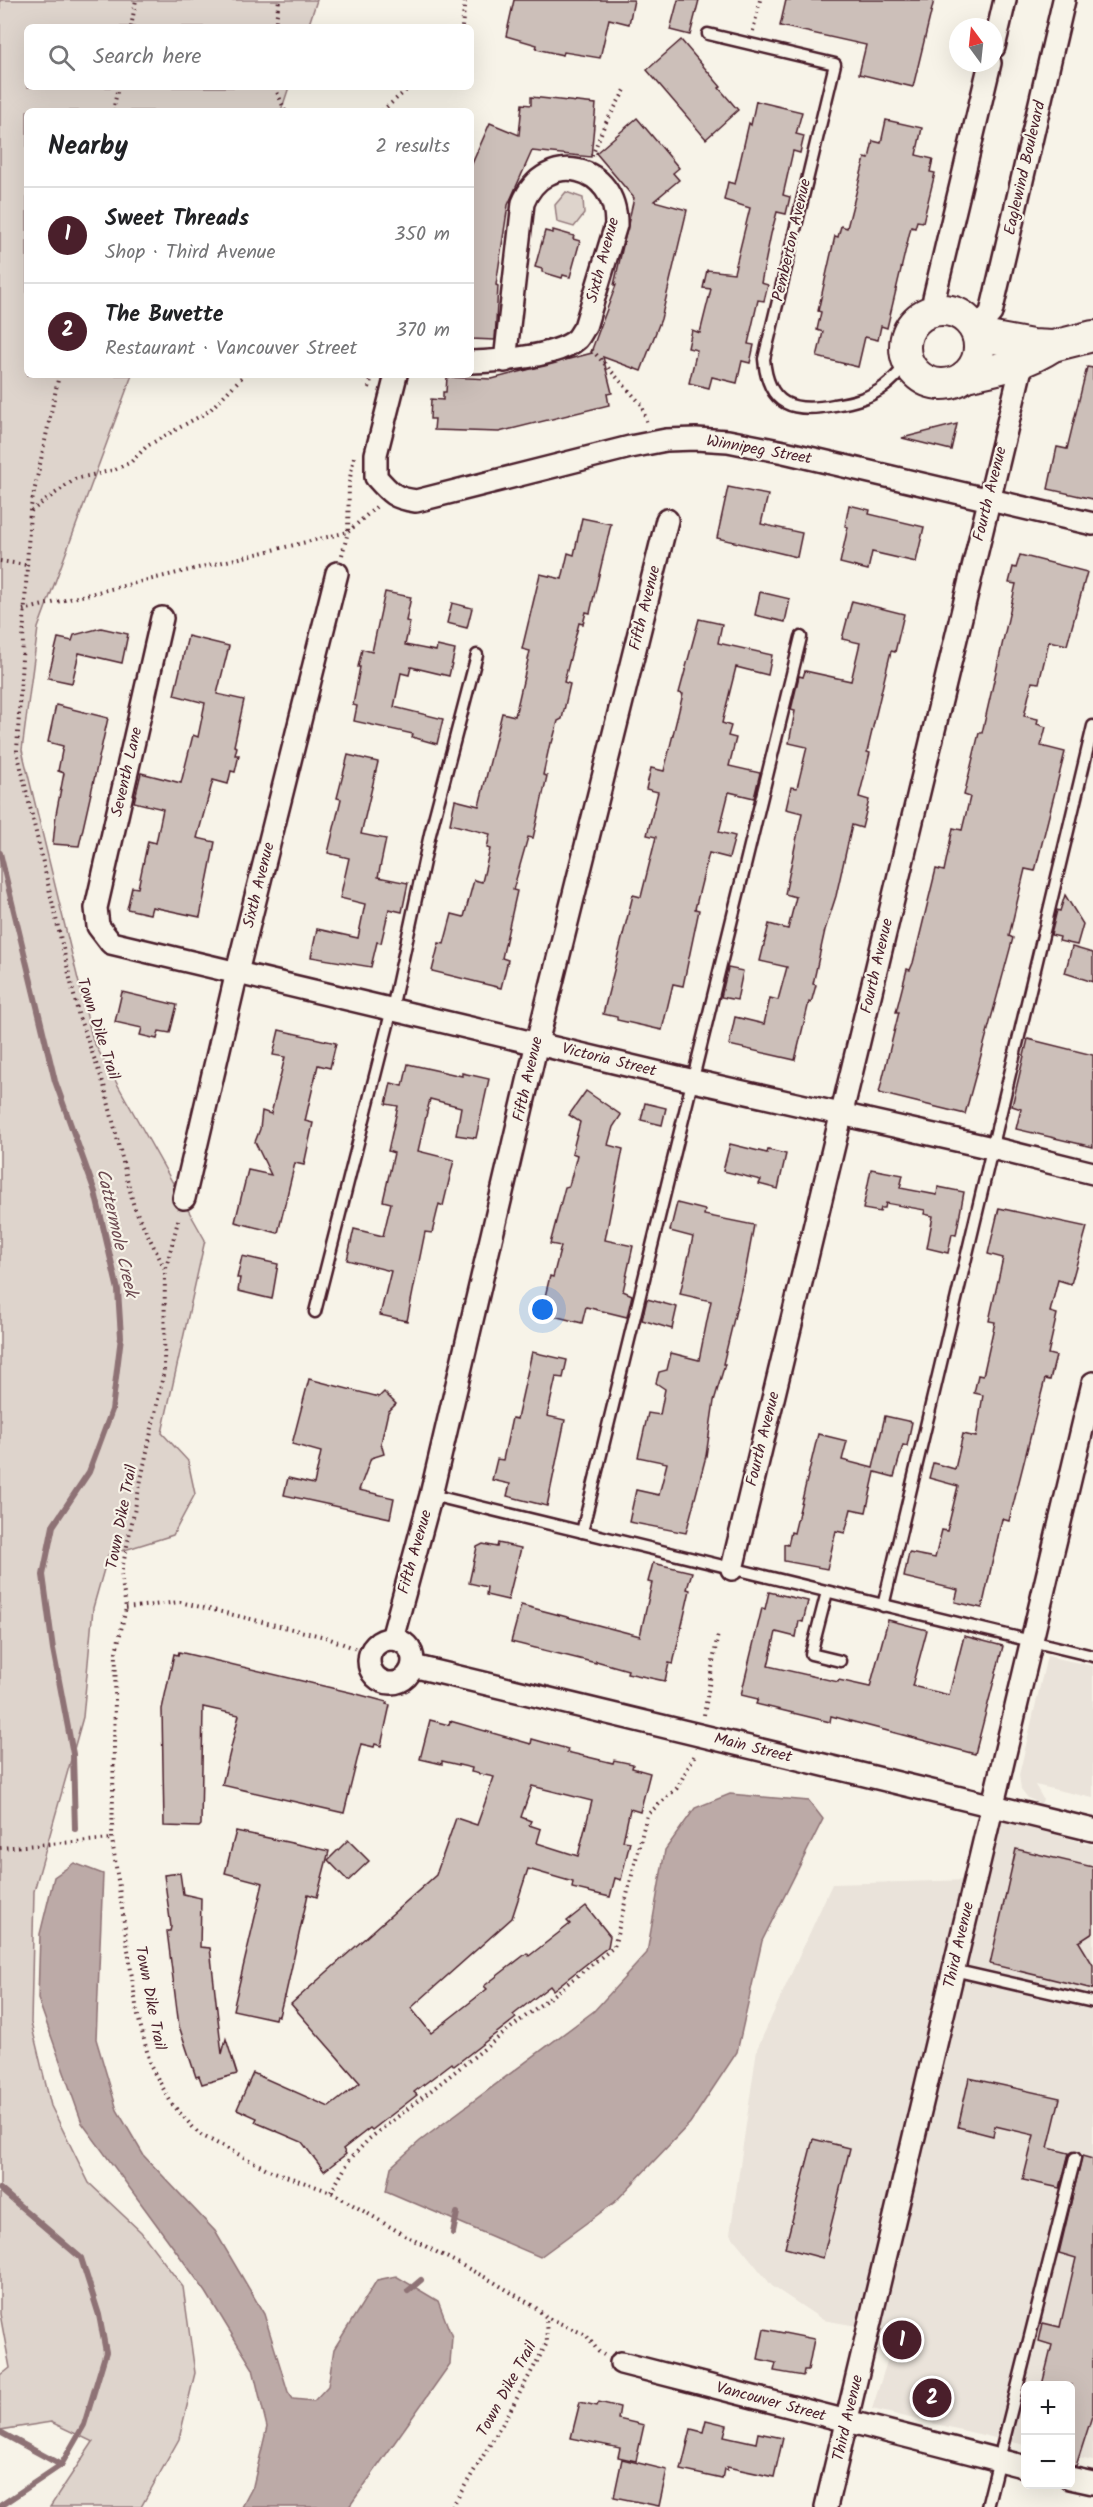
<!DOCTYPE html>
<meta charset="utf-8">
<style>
body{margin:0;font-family:Kalam,sans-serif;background:#f6f6f6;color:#202124}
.controls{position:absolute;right:18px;bottom:18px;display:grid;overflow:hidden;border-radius:9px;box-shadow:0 6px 24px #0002}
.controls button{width:54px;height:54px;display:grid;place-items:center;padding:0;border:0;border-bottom:2px solid #e0e0e0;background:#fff;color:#202124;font:30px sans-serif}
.compass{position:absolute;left:949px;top:18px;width:54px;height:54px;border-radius:50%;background:#fff;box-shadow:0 6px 24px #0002;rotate:345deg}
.you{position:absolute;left:543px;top:1310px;width:21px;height:21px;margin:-15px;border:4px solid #fff;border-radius:50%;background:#1a73e8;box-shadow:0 0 0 9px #1a73e833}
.badge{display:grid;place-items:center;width:39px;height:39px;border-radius:50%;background:#4a1f2b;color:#fff;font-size:20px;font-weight:700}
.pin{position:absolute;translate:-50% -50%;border:3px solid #fff;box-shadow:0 2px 6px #0006}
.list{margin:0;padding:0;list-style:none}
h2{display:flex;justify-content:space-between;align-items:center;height:78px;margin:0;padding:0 24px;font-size:26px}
h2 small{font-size:20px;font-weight:400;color:#757577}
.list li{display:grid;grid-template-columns:39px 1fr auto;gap:18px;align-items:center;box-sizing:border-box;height:96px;padding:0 24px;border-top:2px solid #e0e0e0}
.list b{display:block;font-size:22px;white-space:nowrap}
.list p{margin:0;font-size:20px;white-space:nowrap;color:#757577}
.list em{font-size:20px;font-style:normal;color:#757577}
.icon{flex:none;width:33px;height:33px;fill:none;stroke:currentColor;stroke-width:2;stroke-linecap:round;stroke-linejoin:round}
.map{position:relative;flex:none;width:1093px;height:2507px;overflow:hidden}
.search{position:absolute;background:#fff;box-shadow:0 6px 24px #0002;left:24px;top:24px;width:450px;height:66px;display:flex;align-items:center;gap:15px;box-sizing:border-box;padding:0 21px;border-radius:9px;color:#757577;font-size:22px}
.panel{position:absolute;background:#fff;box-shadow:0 6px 24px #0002;left:24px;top:108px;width:450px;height:270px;border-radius:9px}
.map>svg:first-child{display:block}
.built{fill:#eae3da}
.green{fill:#ded4cc;stroke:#947a7c;stroke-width:1.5}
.water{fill:#bcaaa7;stroke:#8e7275;stroke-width:1.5}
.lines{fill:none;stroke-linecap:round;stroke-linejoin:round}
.stream{stroke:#8e7275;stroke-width:6}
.building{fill:#ccbfb9;stroke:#4a1f2b;stroke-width:1.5;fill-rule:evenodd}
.lane-casing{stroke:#4a1f2b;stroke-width:15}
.street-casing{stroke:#4a1f2b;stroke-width:26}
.secondary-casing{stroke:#4a1f2b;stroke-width:34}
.path{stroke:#4a1f2b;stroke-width:4;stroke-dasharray:1.5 4.5;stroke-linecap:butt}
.lane{stroke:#f7f3e8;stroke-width:10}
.street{stroke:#f7f3e8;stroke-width:21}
.secondary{stroke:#f7f3e8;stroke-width:30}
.labels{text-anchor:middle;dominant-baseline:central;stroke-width:4.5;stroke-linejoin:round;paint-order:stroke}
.street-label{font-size:16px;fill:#4a1f2b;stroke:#f7f3e8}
.water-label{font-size:18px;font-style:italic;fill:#6c4950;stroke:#f7f3e8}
</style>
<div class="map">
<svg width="1093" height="2507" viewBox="0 0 1093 2507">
<rect width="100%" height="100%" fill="#f7f3e8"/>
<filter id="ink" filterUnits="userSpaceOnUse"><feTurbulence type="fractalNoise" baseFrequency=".0167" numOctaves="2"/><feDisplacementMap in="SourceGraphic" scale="12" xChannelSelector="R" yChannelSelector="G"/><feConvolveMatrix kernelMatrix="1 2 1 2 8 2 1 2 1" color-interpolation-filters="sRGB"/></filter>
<g filter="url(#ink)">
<!-- built -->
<g class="built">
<polygon points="1047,1656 1093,1666 1093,1798 1035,1785 1043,1799 1041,1804 1028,1798 1021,1789 1019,1775"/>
<polygon points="996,1819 1093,1845 1093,2461 1071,2456 1070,2386 1026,2386 1025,2445 872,2409 896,2333 823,2320 772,2286 730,2234 757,2049 832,1884 972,1880"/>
</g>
<!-- green -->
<g class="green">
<polygon points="0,0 317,0 308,27 27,27 27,87 289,87 281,111 27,111 27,375 132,375 38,628 22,750 93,1041 205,1240 162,1433 188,1461 195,1494 173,1535 108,1555 93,1608 83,1717 34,1891 31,2023 51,2106 89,2183 141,2232 183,2287 195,2373 179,2439 141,2507 50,2507 93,2442 51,2422 0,2430 0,2376 10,2368 0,2314"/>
<polygon points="566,192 583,198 584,214 574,227 557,222 555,205"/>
</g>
<!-- water -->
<g class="water">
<polygon points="730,1794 809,1801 823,1819 762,1941 737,2052 690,2123 615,2202 540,2257 386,2191 391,2167 420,2141 594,2011 647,1953 665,1850 695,1808"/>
<polygon points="74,1863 103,1874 96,2039 117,2110 144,2156 215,2231 264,2314 288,2392 293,2399 314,2401 328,2386 334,2349 377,2280 396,2276 438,2301 452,2337 450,2364 349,2507 242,2507 253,2486 267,2427 253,2369 206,2292 82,2123 38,1999 40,1934 54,1877"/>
</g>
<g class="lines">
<!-- stream -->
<g class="stream">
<polyline points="0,853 55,1081 95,1192 118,1290 121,1337 112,1410 89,1472 53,1526 43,1575 53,1649 73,1754 75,1829"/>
<polyline points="0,2189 81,2258 99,2315 106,2352 84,2425 61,2465 0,2506"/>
<polyline points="453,2233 457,2213"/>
<polyline points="408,2291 421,2280"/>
<polyline points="0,2432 61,2465"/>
</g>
</g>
<!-- building -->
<g class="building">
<polygon points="514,0 634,0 629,24 609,19 600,58 564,52 563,55 536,49 537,45 506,36"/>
<polygon points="678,0 699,0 690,35 670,30"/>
<polygon points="786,0 934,0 913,87 859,74 866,45 780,26"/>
<polygon points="681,40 721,87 719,88 738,110 706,139 647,70"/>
<polygon points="531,97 596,104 591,157 532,151 508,205 496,285 498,286 495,340 471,339 471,166 490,123 519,135 522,104 531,105"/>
<polygon points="756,101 802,112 796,134 804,136 800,153 793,151 783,195 790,197 786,214 777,212 771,234 761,283 768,285 764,301 758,300 748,344 754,345 750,363 742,361 737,383 712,377 709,388 689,383 697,350 688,348 692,330 700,333 711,289 703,288 707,270 734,273 750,208 724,200 728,182 735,184 749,123 751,125"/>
<polygon points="637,118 679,168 673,173 679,180 654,201 687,210 661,319 641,371 603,357 612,393 607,394 609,405 499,432 434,430 435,419 430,419 431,399 443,400 443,392 446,392 447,377 492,379 592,353 591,352 616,285 614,285 634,198 596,153"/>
<polygon points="886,120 922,128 916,155 933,159 930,172 935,173 923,222 917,221 915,228 911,227 887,328 881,326 878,340 865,337 858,367 817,357 823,332 817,330 821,312 818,311 835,236 838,237 841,226 847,228 865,158 869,159 873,141 881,143"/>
<polygon points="553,230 574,236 573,239 580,241 570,277 563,275 562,278 542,272 542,269 535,267 545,231 553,233"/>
<polygon points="1087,367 1093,368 1093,499 1048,489 1057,447 1067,449"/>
<polygon points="957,424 951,450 902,438"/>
<polygon points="728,487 768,495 761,524 802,533 797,557 717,538"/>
<polygon points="849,505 870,510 869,514 924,527 916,562 872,552 868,570 840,563 848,527 845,526"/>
<polygon points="582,518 611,524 590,613 586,612 583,624 579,623 564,682 570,684 562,719 558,721 552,743 550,743 543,775 547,776 537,821 533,838 528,837 513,890 517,891 502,958 508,960 501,988 432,971 439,943 444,944 452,914 464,917 474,880 482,882 490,849 487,848 490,834 450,824 455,800 479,806 502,713 515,716 530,651 522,649 540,574 562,579 568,553 574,555"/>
<polygon points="1020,555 1087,572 1067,645 1049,641 1039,683 1032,682 1024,716 1038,719 1037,724 1046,727 1041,746 1065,752 1035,871 1025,869 1009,936 1013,938 965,1114 879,1093 899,1012 896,1012 907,969 910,970 913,963 936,869 944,871 953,828 962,830 970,797 964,795 979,733 982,733 1016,584 1009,583 1013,567 1016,568"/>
<polygon points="385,592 411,597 406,621 410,622 405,645 436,651 437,646 455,650 449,676 411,667 409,675 401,673 394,707 443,719 437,744 412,737 413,734 354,721 357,706 353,705 360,667 358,667 362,649 372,652"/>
<polygon points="760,592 790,599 785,622 755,615"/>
<polygon points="852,601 904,614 895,652 891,651 867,752 870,753 859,797 869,800 862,828 852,825 836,896 825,930 813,984 816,985 811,1003 809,1002 795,1060 729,1045 735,1017 764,1024 770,998 778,1000 787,967 760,961 769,924 788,929 796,897 785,894 802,813 786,809 791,787 797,788 807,747 789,743 795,711 791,710 799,676 803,677 805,671 851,681 860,643 842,639"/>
<polygon points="452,603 472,608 467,628 447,623"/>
<polygon points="699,619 722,624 718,643 772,655 768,675 736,667 722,723 731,726 728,736 736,738 729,766 760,773 754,798 729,792 719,832 735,836 729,858 709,853 695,909 699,910 683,986 673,984 662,1030 617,1020 617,1017 603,1014 633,895 641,897 656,837 647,835 658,792 646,789 651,768 664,771 683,694 679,693"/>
<polygon points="101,628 128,634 122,663 79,653 72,683 48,678 58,638 72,641 74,635"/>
<polygon points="188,636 229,646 217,694 244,700 234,746 237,747 235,755 239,755 235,772 231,771 228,784 213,780 197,838 215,842 200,917 152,907 150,914 127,909 132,887 138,888 148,841 156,843 163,809 134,802 141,773 181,783 193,735 198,737 205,703 174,695"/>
<polygon points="56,705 108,718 79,846 53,844 56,814 64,773 58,771 63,746 48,742"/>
<polygon points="348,755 378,762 361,834 386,839 378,877 408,883 402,912 389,909 381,943 377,942 371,967 311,957 317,929 358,938 365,904 340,898 349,858 328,853 341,799 337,798"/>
<polygon points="1065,895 1083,924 1077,945 1059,941 1060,937 1051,935 1057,910 1060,911"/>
<polygon points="1072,947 1093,953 1093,982 1065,973"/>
<polygon points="728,968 743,971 737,1000 721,997"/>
<polygon points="122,992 177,1005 170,1033 159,1031 157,1039 140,1035 142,1028 115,1022"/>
<polygon points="279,1030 336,1043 330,1068 318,1065 305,1121 313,1123 304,1165 295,1163 278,1233 235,1222 248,1170 271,1175 255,1142 260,1129 262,1111 271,1114 285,1057 273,1055"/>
<polygon points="1028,1039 1093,1055 1093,1147 1016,1129 1021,1109 1012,1106"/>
<polygon points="408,1064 462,1076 462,1073 489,1079 476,1138 456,1135 461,1107 430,1099 418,1151 454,1160 443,1206 439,1204 432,1233 425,1232 407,1321 380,1315 391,1271 347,1260 354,1229 383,1236 391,1203 383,1201 394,1153 388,1151 398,1106 386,1104 391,1083 403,1086"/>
<polygon points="586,1091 621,1115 613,1127 608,1145 623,1149 605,1240 633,1246 623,1291 632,1295 627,1317 586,1307 582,1323 541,1313 550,1276 553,1277 561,1246 550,1244 565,1187 569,1186 577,1155 572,1153 580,1122 569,1115"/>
<polygon points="645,1103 666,1108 662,1125 641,1120"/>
<polygon points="730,1144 767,1153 768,1150 786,1154 778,1189 759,1184 761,1180 723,1171"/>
<polygon points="871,1169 903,1175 900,1188 937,1195 938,1187 964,1192 956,1235 952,1234 948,1253 927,1248 933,1216 924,1214 925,1210 886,1203 885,1208 881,1208 880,1212 863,1209"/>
<polygon points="677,1203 705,1210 704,1215 754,1225 745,1273 723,1364 725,1364 714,1401 706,1456 686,1533 629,1522 636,1490 659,1495 667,1463 638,1457 648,1413 660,1415 665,1389 656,1383 659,1372 667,1370 671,1353 699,1360 711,1301 680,1294 693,1237 670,1231"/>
<polygon points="999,1208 1087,1227 1071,1284 1058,1280 1050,1312 1057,1314 1048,1354 1056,1356 1050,1380 1045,1379 1009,1521 1002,1519 982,1608 955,1602 958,1590 904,1577 909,1553 935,1558 942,1530 947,1531 958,1486 929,1478 933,1463 955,1469 963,1434 976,1437 983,1395 974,1393 978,1375 983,1376 995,1322 989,1321 1003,1258 988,1254"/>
<polygon points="242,1256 278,1264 272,1299 238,1291 240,1278 237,1278"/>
<polygon points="647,1299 677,1307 672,1329 642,1320"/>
<polygon points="532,1352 567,1360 563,1378 556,1377 547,1416 565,1420 547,1506 507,1496 510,1484 492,1480 497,1459 503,1460 512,1418 517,1419"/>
<polygon points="309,1379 379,1397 384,1392 396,1404 388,1412 381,1443 384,1454 371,1458 359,1490 394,1498 390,1518 284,1495 288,1478 314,1484 321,1452 292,1444"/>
<polygon points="885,1416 912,1422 907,1446 903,1445 894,1477 875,1472 866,1512 851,1509 845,1533 836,1531 827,1569 784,1561 784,1544 788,1545 791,1532 794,1533 818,1434 847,1441 842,1460 873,1468"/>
<polygon points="498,1543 521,1548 508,1600 486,1595 487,1587 469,1583 477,1547 483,1544 497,1547"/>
<polygon points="653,1563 692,1572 687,1589 690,1590 673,1664 669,1663 665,1681 627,1673 628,1670 596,1661 596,1663 511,1642 521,1605 640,1636 652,1583 648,1582"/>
<polygon points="769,1592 808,1601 803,1622 799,1621 796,1637 776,1632 768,1666 838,1682 839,1680 870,1687 888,1620 927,1630 912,1686 949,1695 964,1636 1003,1646 975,1754 831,1716 830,1722 756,1704 758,1699 741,1695 762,1608 765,1609"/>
<polygon points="179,1652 353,1693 387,1702 386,1704 390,1705 381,1746 375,1744 374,1747 361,1744 344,1813 222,1785 239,1715 203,1707 201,1825 199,1827 164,1826 162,1709 174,1654 178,1655"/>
<path d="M 430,1720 L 449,1725 L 450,1721 L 531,1744 L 532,1739 L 568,1749 L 567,1752 L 613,1763 L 614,1760 L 633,1764 L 632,1768 L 650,1773 L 640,1812 L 630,1809 L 623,1841 L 630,1842 L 621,1880 L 615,1878 L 610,1897 L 572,1888 L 573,1882 L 528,1869 L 512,1918 L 411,2008 L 431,2033 L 487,1989 L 484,1986 L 527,1953 L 529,1956 L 570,1924 L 567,1921 L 586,1906 L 610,1936 L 608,1947 L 553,1990 L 550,1986 L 513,2015 L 516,2018 L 454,2066 L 452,2063 L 414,2092 L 417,2095 L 372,2130 L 370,2128 L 343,2149 L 346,2154 L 324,2171 L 302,2142 L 255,2122 L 257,2118 L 237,2109 L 253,2073 L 329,2107 L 360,2083 L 291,2004 L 436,1875 L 456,1818 L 477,1825 L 494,1777 L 471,1772 L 472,1768 L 442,1761 L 442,1764 L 420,1759 ZM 532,1786 L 592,1801 L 578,1856 L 537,1843 L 541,1829 L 529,1825 L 531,1821 L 521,1817 Z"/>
<polygon points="236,1831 329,1851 317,1897 308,1894 285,1997 284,1996 279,2016 276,2015 275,2019 233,2010 263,1883 225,1873"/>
<polygon points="348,1840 369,1861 348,1881 328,1860"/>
<polygon points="1016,1849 1093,1867 1093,1933 1079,1942 1093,1965 1093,1989 990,1964"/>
<polygon points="180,1873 183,1894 201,1898 200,1947 210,1948 222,2054 226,2039 237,2074 202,2084 199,2076 196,2077 179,2026 167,1931 170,1931 171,1927 164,1875"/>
<polygon points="969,2078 1060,2098 1048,2148 1069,2153 1060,2188 1023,2180 1034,2135 995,2126 993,2136 958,2127"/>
<polygon points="813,2139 850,2148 823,2258 785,2248"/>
<polygon points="1082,2156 1093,2159 1093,2413 1076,2466 1071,2466 1071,2385 1042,2385 1052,2345 1039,2341 1043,2323 1060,2327 1076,2258 1059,2253"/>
<polygon points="764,2329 814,2339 808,2370 804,2370 803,2376 774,2371 776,2363 758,2359"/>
<polygon points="580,2402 597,2406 599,2402 620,2407 618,2419 644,2425 636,2461 618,2457 620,2448 571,2438"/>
<polygon points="706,2420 727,2425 724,2436 756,2443 758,2433 783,2438 774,2477 727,2467 727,2470 724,2469 722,2479 681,2470 691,2429 703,2432"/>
<polygon points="622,2459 667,2470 659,2506 614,2497"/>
</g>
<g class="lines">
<!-- lane casing -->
<g class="lane-casing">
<g id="lane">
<path d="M 708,34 L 835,64 L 764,359 C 768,406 793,413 834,405 C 853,402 870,398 885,386 C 893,380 901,371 908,363"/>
<polyline points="315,1312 392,1009 430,834 477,655"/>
<polyline points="431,1495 1093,1656"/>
<polyline points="582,1532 801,637"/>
<polyline points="827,1592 811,1654 840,1661"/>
<polyline points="883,1606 1093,726"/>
<polyline points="953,1970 1093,2002"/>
<polyline points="987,2507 1075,2158"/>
</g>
</g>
<!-- street casing -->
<g class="street-casing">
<g id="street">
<polyline points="994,47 1005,0"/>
<polyline points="935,310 934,298 990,63"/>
<polyline points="976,330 991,313 1064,0"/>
<path d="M 471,362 C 497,361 558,357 577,339 C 580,336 582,331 585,327 L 616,225 C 617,164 545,148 523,203 L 505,361"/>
<path d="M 396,375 L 376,454 L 376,477 C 390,493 394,498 416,501 L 630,447 L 666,440 L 696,439 L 728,441 L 784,452 L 1093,524"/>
<polyline points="162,618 96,908 98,926 111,943 694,1081 992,1148 1093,1173"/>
<polyline points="184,1198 237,972 337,573"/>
<polyline points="732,1569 1022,364"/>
<polyline points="392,1639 431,1495 537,1043 667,520"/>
<circle cx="391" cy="1661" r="22"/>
<polyline points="413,1666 1093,1830"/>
<polyline points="621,2363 1026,2467"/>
<polyline points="1070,2478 1093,2483"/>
<polyline points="826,2507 1093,1383"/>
</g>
</g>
<!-- secondary casing -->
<g class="secondary-casing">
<g id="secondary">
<circle cx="942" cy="347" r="37"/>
<polyline points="978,335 1032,345 1053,346 1093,336"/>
<path d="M 965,376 C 998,369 1024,365 1053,346"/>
</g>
</g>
<!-- path -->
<g class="path">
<polyline points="131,27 136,0"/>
<polyline points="275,27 279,0"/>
<polyline points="462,27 465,0"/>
<polyline points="753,31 760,0"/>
<polyline points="275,87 285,111"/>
<polyline points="113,111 118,87"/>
<polyline points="382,111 410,87"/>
<polyline points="592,156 604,126 625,90"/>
<polyline points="592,350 642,405 647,424"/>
<polyline points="59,375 30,511 17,751 79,1017 104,1085 134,1207 165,1269 164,1371 121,1574 126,1608 116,1652 112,1839 137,2012 151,2067 172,2104 199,2134 269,2170 331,2192 406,2236 492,2281 535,2307 546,2317 586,2335 599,2352 604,2355"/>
<polyline points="369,388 372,375"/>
<polyline points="31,511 75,479 114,470 131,462 147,446 209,411 244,375"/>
<polyline points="342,555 348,532 376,507"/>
<polyline points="0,561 27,565"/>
<polyline points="23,610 348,532 349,483 354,457"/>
<polyline points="166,1268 179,1217"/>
<polyline points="126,1608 180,1602 325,1637 370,1654"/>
<polyline points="704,1715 718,1633"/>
<polyline points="0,1848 112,1839"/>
<polyline points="331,2192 350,2159 369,2139 614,1947 647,1815 677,1788 696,1753"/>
<polyline points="452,2507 505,2420 547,2343 546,2317"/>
</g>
<!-- lane -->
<use href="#lane" class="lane"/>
<!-- street -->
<use href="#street" class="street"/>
<!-- secondary -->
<use href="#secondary" class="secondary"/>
</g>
</g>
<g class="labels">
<!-- street labels -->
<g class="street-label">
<text transform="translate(1025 168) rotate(-77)">Eaglewind Boulevard</text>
<text transform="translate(792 240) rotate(-77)">Pemberton Avenue</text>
<text transform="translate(603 260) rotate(-75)">Sixth Avenue</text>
<text transform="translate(759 450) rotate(10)">Winnipeg Street</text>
<text transform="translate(990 494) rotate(-76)">Fourth Avenue</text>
<text transform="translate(645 608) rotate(-76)">Fifth Avenue</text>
<text transform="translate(127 772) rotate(-77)">Seventh Lane</text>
<text transform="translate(259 885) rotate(-76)">Sixth Avenue</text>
<text transform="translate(877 966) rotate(-77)">Fourth Avenue</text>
<text transform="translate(98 1029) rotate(72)">Town Dike Trail</text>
<text transform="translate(609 1060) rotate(14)">Victoria Street</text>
<text transform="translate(528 1079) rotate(-77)">Fifth Avenue</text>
<text transform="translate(763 1439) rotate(-76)">Fourth Avenue</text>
<text transform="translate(122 1517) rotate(-79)">Town Dike Trail</text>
<text transform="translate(415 1552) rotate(-74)">Fifth Avenue</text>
<text transform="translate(753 1748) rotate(14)">Main Street</text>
<text transform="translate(959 1945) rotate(-77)">Third Avenue</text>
<text transform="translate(150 1998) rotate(79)">Town Dike Trail</text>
<text transform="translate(507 2389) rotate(-61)">Town Dike Trail</text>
<text transform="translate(771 2402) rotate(15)">Vancouver Street</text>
<text transform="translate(848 2418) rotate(-77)">Third Avenue</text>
</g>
<!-- water labels -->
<g class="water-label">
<text transform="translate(116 1233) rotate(77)">Cattermole Creek</text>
</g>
</g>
</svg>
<div class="controls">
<button>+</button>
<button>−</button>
</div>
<svg class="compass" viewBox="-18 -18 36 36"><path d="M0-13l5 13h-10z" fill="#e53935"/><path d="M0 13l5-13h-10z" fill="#757577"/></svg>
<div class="you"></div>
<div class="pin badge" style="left:902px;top:2340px">1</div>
<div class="pin badge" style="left:932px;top:2398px">2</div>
<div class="search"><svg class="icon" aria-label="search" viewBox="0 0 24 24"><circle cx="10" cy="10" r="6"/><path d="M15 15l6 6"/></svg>Search here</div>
<section class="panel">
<h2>Nearby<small>2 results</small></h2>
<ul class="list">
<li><span class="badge">1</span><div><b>Sweet Threads</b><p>Shop · Third Avenue</p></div><em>350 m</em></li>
<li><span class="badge">2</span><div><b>The Buvette</b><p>Restaurant · Vancouver Street</p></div><em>370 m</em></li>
</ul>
</section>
</div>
